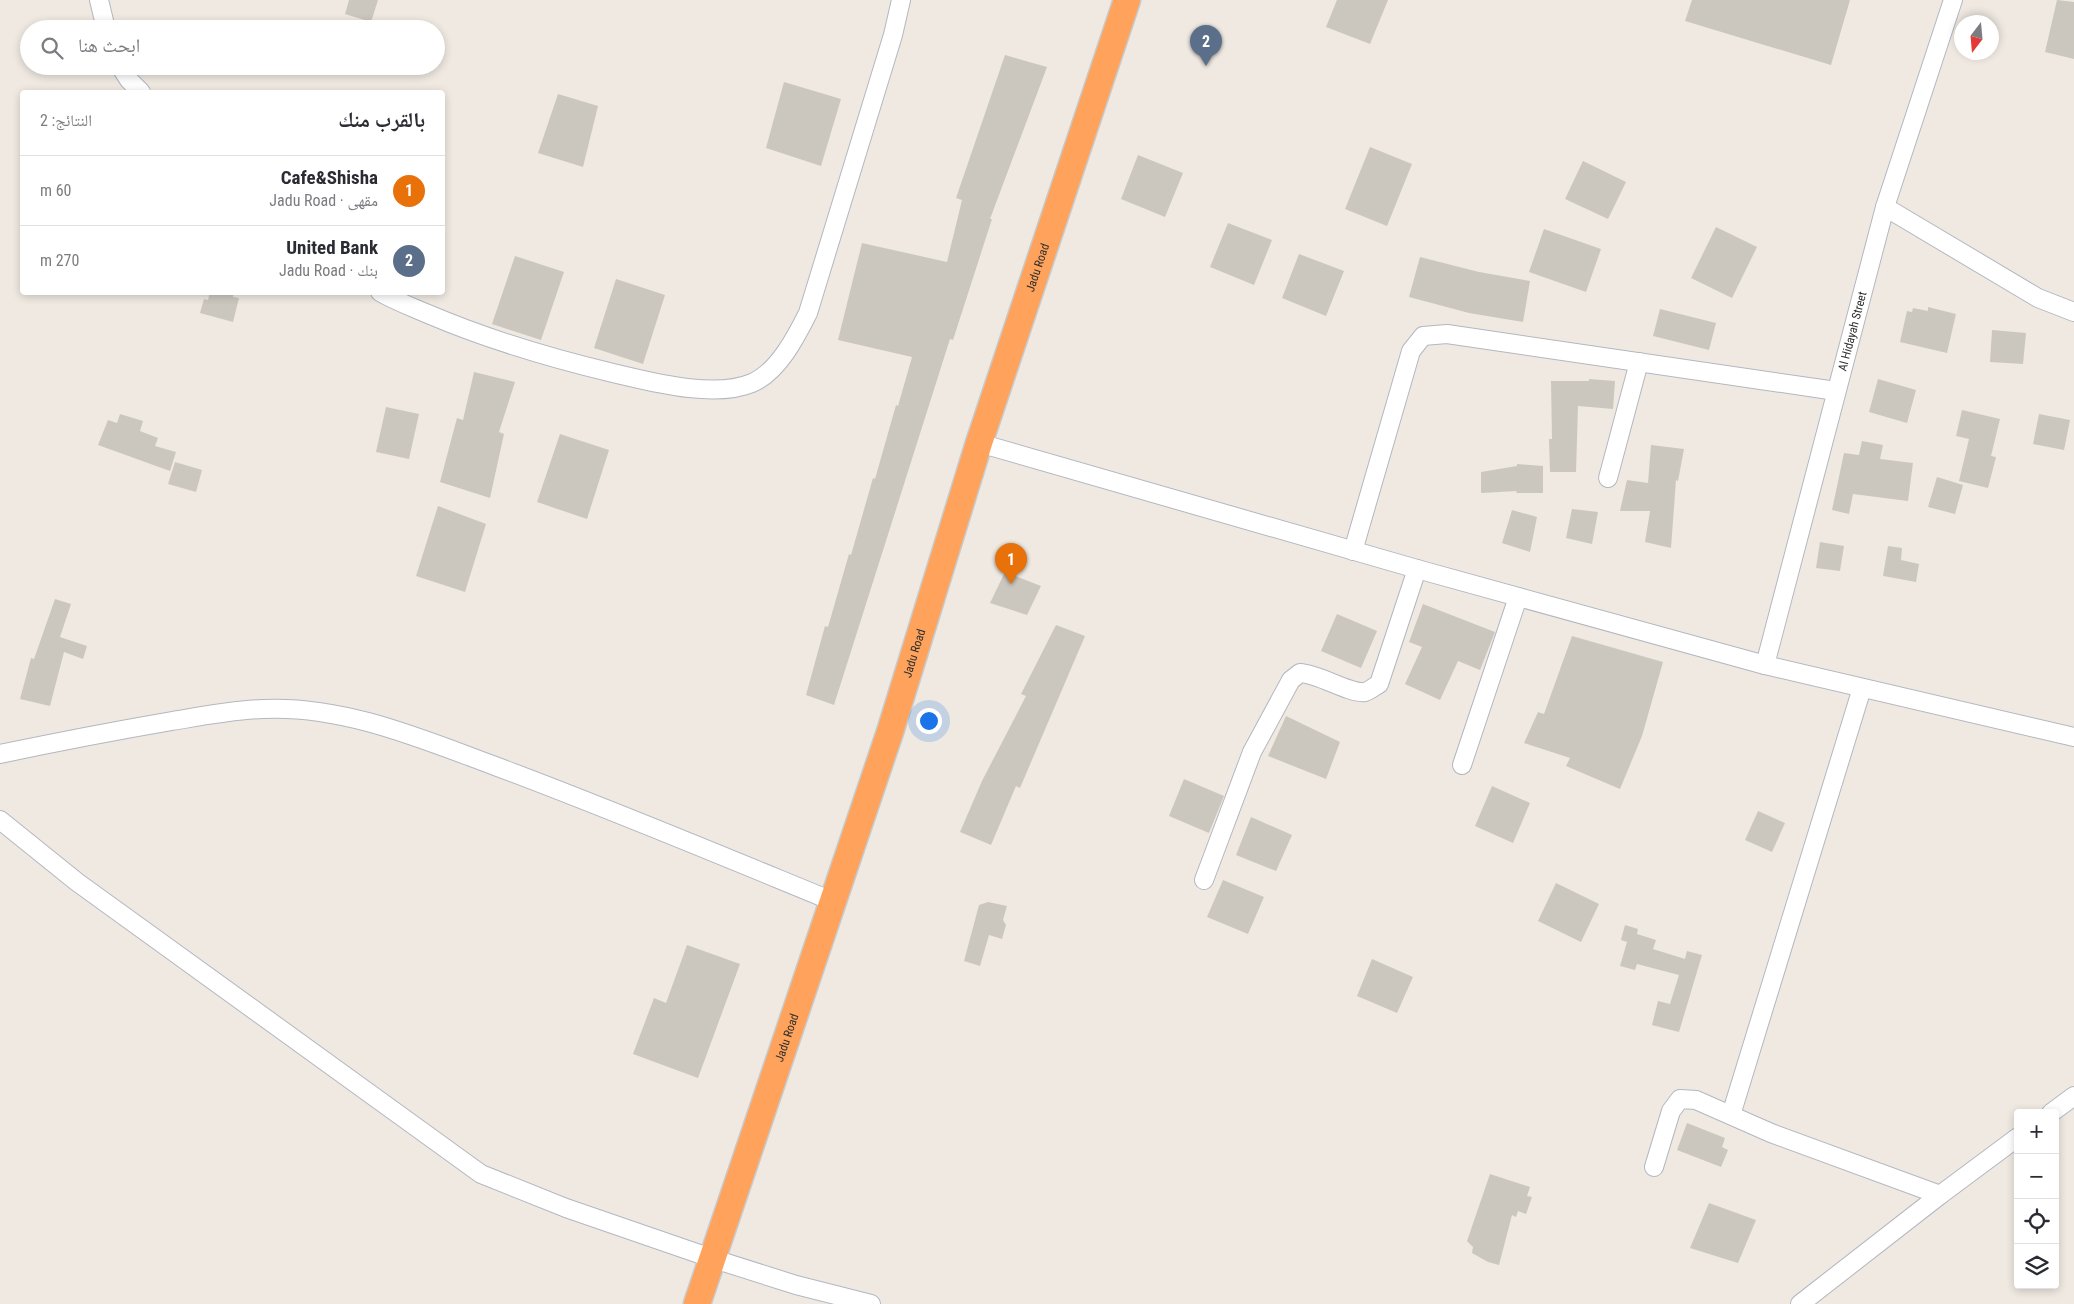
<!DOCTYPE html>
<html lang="ar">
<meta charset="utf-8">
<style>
body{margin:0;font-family:"Roboto Condensed","Noto Naskh Arabic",sans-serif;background:#f2f2f3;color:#2b2b33;direction:rtl}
.controls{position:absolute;right:15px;bottom:15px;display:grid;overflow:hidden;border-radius:5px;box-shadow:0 2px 8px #0003}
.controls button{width:45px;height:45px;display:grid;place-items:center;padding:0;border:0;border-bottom:1px solid #e1e1e2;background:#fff;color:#2b2b33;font:25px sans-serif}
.compass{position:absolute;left:1954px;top:15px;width:45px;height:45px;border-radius:50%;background:#fff;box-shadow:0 2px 8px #0003;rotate:196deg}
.you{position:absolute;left:928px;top:720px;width:18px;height:18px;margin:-12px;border:4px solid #fff;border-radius:50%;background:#1a73e8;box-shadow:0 0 0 8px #1a73e833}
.badge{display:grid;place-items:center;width:32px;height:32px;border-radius:50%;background:#4264fb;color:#fff;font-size:16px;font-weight:700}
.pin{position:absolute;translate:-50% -41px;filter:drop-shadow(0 1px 2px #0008)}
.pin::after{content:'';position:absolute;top:26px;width:18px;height:15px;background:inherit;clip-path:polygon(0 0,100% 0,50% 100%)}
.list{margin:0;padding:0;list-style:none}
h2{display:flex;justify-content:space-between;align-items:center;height:65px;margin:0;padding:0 20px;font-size:21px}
h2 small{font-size:16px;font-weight:400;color:#7c7c81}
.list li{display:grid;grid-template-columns:32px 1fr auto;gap:15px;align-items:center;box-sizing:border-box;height:70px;padding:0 20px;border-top:1px solid #e1e1e2}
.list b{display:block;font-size:19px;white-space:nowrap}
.list p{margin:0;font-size:16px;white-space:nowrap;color:#7c7c81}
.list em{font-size:16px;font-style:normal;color:#7c7c81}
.icon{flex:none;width:28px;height:28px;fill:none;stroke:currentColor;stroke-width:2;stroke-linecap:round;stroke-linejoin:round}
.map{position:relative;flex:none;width:2074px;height:1304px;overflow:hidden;direction:ltr}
.search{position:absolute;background:#fff;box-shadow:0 2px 8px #0003;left:20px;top:20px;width:425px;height:55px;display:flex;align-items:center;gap:12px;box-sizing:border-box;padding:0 18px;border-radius:28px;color:#7c7c81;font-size:19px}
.panel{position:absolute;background:#fff;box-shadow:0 2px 8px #0003;left:20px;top:90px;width:425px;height:205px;border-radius:5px;direction:rtl}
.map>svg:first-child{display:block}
.building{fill:#cbc7bf}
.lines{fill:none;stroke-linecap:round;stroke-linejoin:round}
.minor-casing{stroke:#b4b7c1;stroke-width:20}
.highway-casing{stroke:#c9c9c9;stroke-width:29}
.minor{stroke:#fff;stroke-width:18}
.highway{stroke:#ffa35c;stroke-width:26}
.labels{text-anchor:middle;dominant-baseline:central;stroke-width:4;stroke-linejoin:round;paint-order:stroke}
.street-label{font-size:12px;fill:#2e2e2e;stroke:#fff}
</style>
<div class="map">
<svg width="2074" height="1304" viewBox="0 0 2074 1304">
<rect width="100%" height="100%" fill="#efe9e1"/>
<!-- building -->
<g class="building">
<polygon points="349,0 378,0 371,22 345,14"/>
<polygon points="1337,0 1388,0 1370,44 1326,27"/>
<polygon points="1692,0 1850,0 1831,65 1685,21"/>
<polygon points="2057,0 2074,2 2074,59 2045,52"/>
<polygon points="1005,55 1047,67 990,219 992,219 953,340 950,339 834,705 806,695 825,626 828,627 849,554 851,555 873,478 875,479 896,405 898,406 912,357 838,340 862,243 947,262 962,200 956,198"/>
<polygon points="784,82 841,99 821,166 766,148"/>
<polygon points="558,94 598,106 583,167 538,153"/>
<polygon points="1370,147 1412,164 1387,226 1345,209"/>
<polygon points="1138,155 1183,173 1165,217 1121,199"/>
<polygon points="1583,161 1626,182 1608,219 1565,199"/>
<polygon points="1228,223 1272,240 1254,285 1210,267"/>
<polygon points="1716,227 1757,247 1732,298 1691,278"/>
<polygon points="1544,229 1601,249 1586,292 1529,272"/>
<polygon points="1299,254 1344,271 1326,316 1282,298"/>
<polygon points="515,256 564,272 541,340 492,324"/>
<polygon points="1420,257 1479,272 1530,281 1523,322 1469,313 1409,297"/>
<polygon points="616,279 665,295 643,364 594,348"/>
<polygon points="210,292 234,292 233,297 239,298 233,322 200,313 204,299 208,300"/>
<polygon points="1928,307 1956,314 1947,353 1900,342 1907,311 1912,312 1913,308 1928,311"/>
<polygon points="1660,309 1716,323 1709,350 1653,336"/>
<polygon points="1992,330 2026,333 2023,364 1990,362"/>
<polygon points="474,372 515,382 499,432 504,434 490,498 440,482 457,418 463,420"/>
<polygon points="1589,379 1615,381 1613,409 1578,406 1576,472 1550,472 1549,439 1552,439 1551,381 1589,381"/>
<polygon points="1878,379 1916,390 1907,423 1869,412"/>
<polygon points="386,407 419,414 409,459 376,452"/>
<polygon points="1962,410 2000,419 1991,456 1996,457 1988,488 1959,481 1969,439 1956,436"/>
<polygon points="120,414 143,421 140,431 158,438 155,446 176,452 170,471 98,445 108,420 117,423"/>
<polygon points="2039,414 2070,420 2064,450 2033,444"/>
<polygon points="560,434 609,450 587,519 537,502"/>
<polygon points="1862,441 1883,445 1880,459 1913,463 1908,501 1853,494 1849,514 1832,510 1844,453 1859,455"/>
<polygon points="1651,445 1684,449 1678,481 1676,480 1671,548 1645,542 1650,511 1620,511 1627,480 1648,483"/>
<polygon points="175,462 202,470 196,492 168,484"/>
<polygon points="1517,464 1543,466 1543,493 1516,493 1517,491 1481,493 1481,472 1517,466"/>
<polygon points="1937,477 1963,485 1955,514 1928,507"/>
<polygon points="438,506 486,524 465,592 416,576"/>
<polygon points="1572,509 1598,512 1592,544 1566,538"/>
<polygon points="1512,510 1537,517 1530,552 1502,543"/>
<polygon points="1820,542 1844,546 1840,571 1816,568"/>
<polygon points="1888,546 1902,548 1901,560 1919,564 1916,582 1883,576"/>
<polygon points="1005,572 1041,586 1027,615 990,603"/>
<polygon points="55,599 71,604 60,637 87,646 83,659 64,652 50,706 20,699 31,658 34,659"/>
<polygon points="1423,604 1495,632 1480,670 1458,661 1440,700 1405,684 1422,647 1409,642"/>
<polygon points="1337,614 1377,631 1361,668 1321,651"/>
<polygon points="1056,625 1085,636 1020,788 1016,786 991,845 960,832 982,781 1026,696 1021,694"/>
<polygon points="1572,636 1663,662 1642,736 1620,789 1566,766 1570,758 1524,743 1538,712 1544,714"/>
<polygon points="1286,716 1340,742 1326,779 1268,756"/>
<polygon points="1184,779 1224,796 1209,833 1169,816"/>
<polygon points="1492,786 1530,803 1513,843 1475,826"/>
<polygon points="1758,811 1785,823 1772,852 1745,840"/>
<polygon points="1251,817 1292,835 1276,871 1236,855"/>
<polygon points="1223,880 1264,897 1248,934 1207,917"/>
<polygon points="1556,883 1599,904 1581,942 1538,921"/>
<polygon points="988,902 1007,906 1003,920 1006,925 1002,939 989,935 980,966 964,961 979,905"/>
<polygon points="1625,925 1638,929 1637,934 1656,940 1653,949 1685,959 1687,951 1702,955 1679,1032 1652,1025 1658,1001 1670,1004 1679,975 1637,964 1635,970 1620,966 1627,942 1621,940"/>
<polygon points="687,945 740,964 698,1078 633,1054 654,998 666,1003"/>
<polygon points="1372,959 1413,977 1397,1013 1357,996"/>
<polygon points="1687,1123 1725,1138 1722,1147 1728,1150 1721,1167 1677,1150"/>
<polygon points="1490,1174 1530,1187 1527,1196 1532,1197 1526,1214 1518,1211 1516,1217 1512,1215 1499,1265 1488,1262 1472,1253 1473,1247 1467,1241"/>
<polygon points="1709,1203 1756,1220 1738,1263 1690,1248"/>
</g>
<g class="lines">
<!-- minor casing -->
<g class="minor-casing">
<g id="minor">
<polyline points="99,0 106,29"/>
<polyline points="120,66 129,80 141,92"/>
<polyline points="1885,207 2038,298 2074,312"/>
<path d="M 380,292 C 395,301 412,307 428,314 C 489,340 550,358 613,373 C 652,382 714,399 752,383 C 778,372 796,337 808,313 L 893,35 L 901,0"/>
<polyline points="979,443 1417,569 1765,665 2074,737"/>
<polyline points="1608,478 1639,362"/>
<polyline points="1353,551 1411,351 1423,336 1447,334 1836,391"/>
<path id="s1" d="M 1765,665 L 1885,207 L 1953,0"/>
<path d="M 0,754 C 57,742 114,731 172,721 C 202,716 233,710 263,709 C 343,705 422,739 495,766 C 608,808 720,855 832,901"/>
<polyline points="1462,765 1518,597"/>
<polyline points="0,820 77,882 481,1174 566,1208 711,1258 796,1285 871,1304"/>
<path d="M 1204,880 L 1252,752 L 1291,680 L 1300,673 C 1320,674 1349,694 1365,692 C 1369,691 1375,686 1379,684 L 1417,569"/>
<polyline points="2051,1113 2074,1096"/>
<polyline points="1731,1115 1862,688"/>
<polyline points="1654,1167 1671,1111 1680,1099 1696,1100 1771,1133 1940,1195"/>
<polyline points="1800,1304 1940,1195 2018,1137"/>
</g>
</g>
<!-- highway casing -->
<g class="highway-casing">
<g id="highway">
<path id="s2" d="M 697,1304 L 890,732 L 979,443 L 1127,0"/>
</g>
</g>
<!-- minor -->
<use href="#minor" class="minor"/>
<!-- highway -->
<use href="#highway" class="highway"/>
</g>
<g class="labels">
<!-- street labels -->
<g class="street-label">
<text stroke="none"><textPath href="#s2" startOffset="1091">Jadu Road</textPath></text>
<text stroke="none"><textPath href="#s1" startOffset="345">Al Hidayah Street</textPath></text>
<text stroke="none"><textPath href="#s2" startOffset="686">Jadu Road</textPath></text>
<text stroke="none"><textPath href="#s2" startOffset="281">Jadu Road</textPath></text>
</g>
</g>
</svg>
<div class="controls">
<button>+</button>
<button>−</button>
<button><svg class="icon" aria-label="locate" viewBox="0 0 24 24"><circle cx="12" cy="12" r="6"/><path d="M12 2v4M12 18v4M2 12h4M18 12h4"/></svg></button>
<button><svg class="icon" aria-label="layers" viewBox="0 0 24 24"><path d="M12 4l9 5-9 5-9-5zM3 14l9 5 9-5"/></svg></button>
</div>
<svg class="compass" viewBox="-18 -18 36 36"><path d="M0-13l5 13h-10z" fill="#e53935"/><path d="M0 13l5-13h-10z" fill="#7c7c81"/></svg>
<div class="you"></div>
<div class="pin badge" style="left:1011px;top:584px;background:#e8710a">1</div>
<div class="pin badge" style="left:1206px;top:66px;background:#5c6f8a">2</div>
<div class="search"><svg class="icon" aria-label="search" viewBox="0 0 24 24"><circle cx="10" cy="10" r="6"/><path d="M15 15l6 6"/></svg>ابحث هنا</div>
<section class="panel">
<h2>بالقرب منك<small>النتائج: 2</small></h2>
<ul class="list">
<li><span class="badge" style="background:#e8710a">1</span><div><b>Cafe&amp;Shisha</b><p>مقهى · Jadu Road</p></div><em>60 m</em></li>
<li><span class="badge" style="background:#5c6f8a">2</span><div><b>United Bank</b><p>بنك · Jadu Road</p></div><em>270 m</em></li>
</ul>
</section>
</div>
